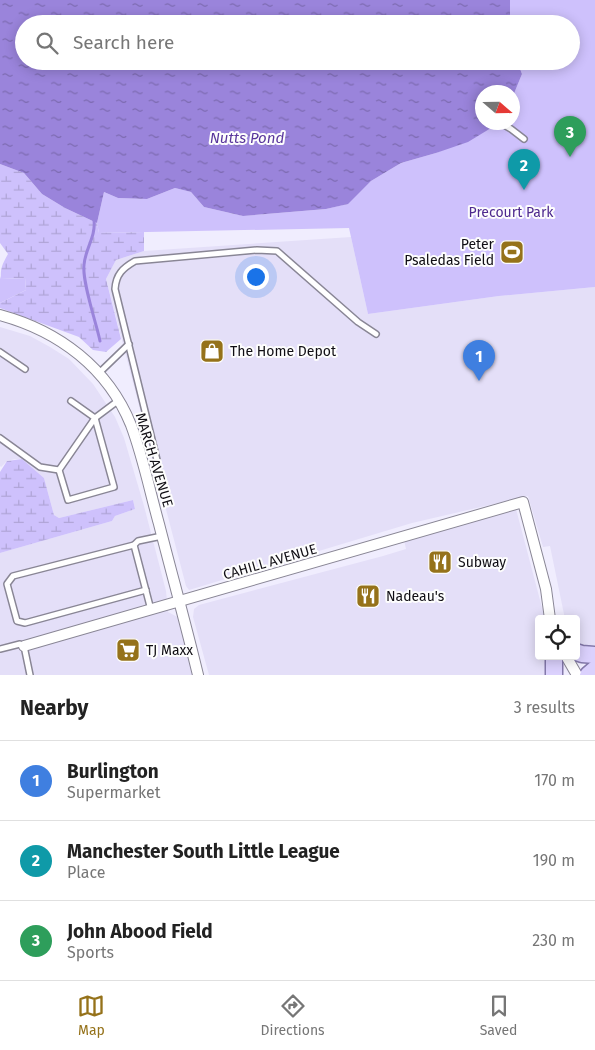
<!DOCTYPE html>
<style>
body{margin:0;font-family:"Fira Sans",sans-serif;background:#f2f2f2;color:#222}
.controls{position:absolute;right:15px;bottom:15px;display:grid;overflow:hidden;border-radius:5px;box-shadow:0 2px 12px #0003}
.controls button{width:45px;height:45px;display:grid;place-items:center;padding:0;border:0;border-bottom:1px solid #e0e0e0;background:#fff;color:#222;font:25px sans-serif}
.compass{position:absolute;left:475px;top:85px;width:45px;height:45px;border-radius:50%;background:#fff;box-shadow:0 2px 12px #0003;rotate:110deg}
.you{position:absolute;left:255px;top:276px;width:18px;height:18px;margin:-12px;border:4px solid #fff;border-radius:50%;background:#1a73e8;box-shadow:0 0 0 8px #1a73e833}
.badge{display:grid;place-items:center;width:32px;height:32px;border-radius:50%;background:#95721a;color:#fff;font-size:16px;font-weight:700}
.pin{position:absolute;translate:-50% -41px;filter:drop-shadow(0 1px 2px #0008)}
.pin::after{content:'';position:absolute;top:26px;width:18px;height:15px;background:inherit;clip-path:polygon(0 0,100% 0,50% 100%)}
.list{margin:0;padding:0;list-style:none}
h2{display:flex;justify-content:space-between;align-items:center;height:65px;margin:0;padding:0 20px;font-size:21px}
h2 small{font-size:16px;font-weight:400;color:#767676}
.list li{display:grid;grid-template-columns:32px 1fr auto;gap:15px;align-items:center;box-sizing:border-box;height:80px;padding:0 20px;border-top:1px solid #e0e0e0}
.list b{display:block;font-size:19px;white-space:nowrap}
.list p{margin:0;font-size:16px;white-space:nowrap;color:#767676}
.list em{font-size:16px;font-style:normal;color:#767676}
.icon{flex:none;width:28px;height:28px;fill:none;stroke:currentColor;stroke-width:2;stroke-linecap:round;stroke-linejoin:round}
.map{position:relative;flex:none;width:595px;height:675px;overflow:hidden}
.search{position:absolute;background:#fff;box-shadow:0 2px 12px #0003;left:15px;right:15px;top:15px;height:55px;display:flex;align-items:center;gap:12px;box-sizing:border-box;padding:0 18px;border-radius:28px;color:#767676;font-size:19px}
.sheet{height:305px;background:#fff}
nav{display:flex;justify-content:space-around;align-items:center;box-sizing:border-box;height:70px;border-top:1px solid #e0e0e0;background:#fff;font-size:14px;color:#767676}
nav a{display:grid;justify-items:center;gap:2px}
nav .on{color:#95721a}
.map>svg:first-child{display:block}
.built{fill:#e4dff8}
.green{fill:#cec1fc}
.wetland{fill:url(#wetland-marsh)}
.water{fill:url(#water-ripples)}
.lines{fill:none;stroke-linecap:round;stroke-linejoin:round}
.stream{stroke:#9a84db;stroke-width:3}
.lane-casing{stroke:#898695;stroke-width:8}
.street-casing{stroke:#898695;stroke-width:12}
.primary-casing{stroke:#8479ab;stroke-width:19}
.lane{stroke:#fff;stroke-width:5}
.street{stroke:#fff;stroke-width:10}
.primary{stroke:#dbd1fd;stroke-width:16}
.labels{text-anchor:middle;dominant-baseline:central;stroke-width:4;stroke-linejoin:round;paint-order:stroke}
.park-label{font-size:14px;fill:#4e2a8f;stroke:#fdfdfd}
.poi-label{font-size:14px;fill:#100e14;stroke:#fdfdfd;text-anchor:start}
.street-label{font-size:14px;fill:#100e14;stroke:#fdfdfd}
.water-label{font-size:15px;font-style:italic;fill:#59369c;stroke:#fdfdfd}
</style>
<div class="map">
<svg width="595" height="675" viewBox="0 0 595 675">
<defs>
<pattern id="wetland-marsh" width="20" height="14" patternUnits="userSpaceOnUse" patternTransform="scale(1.25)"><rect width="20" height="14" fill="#cec1fc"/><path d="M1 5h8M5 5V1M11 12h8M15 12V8" fill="none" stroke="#b0a5d7"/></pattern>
<pattern id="water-ripples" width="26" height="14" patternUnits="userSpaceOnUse" patternTransform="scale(1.25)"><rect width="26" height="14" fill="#9a84db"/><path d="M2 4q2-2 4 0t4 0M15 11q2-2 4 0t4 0" fill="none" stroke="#7c6ab0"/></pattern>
</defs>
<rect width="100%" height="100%" fill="#f0edfe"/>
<!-- built -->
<g class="built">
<polygon points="351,237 368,314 499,296 595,287 595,645 591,646 578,643 576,639 576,619 565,619 550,546 543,547 528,496 412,523 189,590 186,586 106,279 116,260 144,251"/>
<polygon points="0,327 30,336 50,347 69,359 93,384 115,417 124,438 144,506 166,591 168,612 185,621 198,675 0,675 0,553 112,521 115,516 135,509 133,500 59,518 54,515 44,478 22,459 15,459 7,461 1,467 0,466"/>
<polygon points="516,509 545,619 539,619 539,656 546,656 548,675 209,675 193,617 194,609 199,605 383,556 406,549 404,540"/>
</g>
<!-- green -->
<g class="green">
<polygon points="510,0 595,0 595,287 499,296 368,314 349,228 99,233 97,223 104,192 118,198 147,199 175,188 191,192 204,207 243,216 326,209 347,204 371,181 401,163 436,153 491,128 496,123 512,122 513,96 522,74 517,61 571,61 571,24 510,24"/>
<polygon points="0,276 1,279 25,278 26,290 0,303"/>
</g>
<!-- wetland -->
<g class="wetland">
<path d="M 0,164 L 24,173 L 42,194 L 65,208 L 97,223 L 99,233 L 144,232 L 144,251 L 116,260 L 106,279 L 121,339 L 106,352 L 93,350 L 79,337 L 0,308 L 0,303 L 26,290 L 25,278 L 1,279 C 0,268 3,263 8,254 L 0,243 Z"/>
<polygon points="22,459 44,478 54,515 59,518 133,500 135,509 115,516 112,521 0,553 0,472 7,461"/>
</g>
<!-- water -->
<polygon class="water" points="0,0 510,0 510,24 24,24 24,61 517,61 522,74 513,96 512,92 482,92 482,122 495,123 491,128 468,142 436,153 401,163 371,181 348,204 326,209 243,216 204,207 191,192 175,188 147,199 118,198 104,192 97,223 65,208 42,194 24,173 0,164"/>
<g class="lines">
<!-- stream -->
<path class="stream" d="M 94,220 C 96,237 85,249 84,265 C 82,282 96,322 100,341"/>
<!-- lane casing -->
<g class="lane-casing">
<g id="lane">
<polyline points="499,122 511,129 524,139"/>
<polyline points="0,352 25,369"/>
<polyline points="99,373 129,344"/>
<polyline points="71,401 95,418 119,400"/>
<polygon points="95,418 114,487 68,500 59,470"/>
<polyline points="0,438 40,467 59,470"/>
<path d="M 157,460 L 115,289 C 116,274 123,268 135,261 L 257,250 L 277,251 L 358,322 L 376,334"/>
<polyline points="134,545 13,576 7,584 17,621 25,623 146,590"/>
<polyline points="151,610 134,545 138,541 162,536"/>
<polyline points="0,649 20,644 24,646 30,675"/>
</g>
</g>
<!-- street casing -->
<g class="street-casing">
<g id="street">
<path d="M 0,315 C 59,331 108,368 131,425 C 143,457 150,492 159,524 C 172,575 186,625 198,675"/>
<polyline points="24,646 523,502 546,589 550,619"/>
<polyline points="566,656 577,675"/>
</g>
</g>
<!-- primary casing -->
<g class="primary-casing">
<g id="primary">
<polyline points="576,652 582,654 595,655"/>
<polyline points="554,656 554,675"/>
<polyline points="588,675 595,669"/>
</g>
</g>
<!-- lane -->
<use href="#lane" class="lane"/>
<!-- street -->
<use href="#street" class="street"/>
<!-- primary -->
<use href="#primary" class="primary"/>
</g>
<!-- icons -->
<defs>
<g id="stadium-square" transform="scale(1.25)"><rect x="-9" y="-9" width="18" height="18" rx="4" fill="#95721a" stroke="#fdfdfd"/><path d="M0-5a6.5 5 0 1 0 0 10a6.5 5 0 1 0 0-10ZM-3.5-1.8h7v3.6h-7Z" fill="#fff"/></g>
<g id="shop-square" transform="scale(1.25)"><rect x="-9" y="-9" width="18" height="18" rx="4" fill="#95721a" stroke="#fdfdfd"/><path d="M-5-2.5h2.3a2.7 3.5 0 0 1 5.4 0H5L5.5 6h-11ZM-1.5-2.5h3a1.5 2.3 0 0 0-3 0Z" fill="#fff"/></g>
<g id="restaurant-square" transform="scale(1.25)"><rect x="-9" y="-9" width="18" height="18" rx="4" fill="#95721a" stroke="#fdfdfd"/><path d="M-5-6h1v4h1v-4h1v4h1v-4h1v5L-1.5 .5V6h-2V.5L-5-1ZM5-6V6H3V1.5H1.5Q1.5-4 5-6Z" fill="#fff"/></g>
<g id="supermarket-square" transform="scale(1.25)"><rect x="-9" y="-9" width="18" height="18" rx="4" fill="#95721a" stroke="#fdfdfd"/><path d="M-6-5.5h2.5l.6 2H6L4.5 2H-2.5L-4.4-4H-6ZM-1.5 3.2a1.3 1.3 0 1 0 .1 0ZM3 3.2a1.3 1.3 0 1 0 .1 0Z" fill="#fff"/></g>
</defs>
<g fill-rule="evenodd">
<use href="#stadium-square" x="512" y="252"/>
<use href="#shop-square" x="212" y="351"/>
<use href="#restaurant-square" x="440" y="562"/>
<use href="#restaurant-square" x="368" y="596"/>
<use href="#supermarket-square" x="128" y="650"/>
</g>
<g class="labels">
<!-- park labels -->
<g class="park-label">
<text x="511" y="212">Precourt Park</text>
</g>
<!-- poi labels -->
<g class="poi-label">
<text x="494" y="244" text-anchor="end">Peter<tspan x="494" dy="16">Psaledas Field</tspan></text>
<text x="230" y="351">The Home Depot</text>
<text x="458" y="562">Subway</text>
<text x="386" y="596">Nadeau's</text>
<text x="146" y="650">TJ Maxx</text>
</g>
<!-- street labels -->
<g class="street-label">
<text transform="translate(154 460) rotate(73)">MARCH AVENUE</text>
<text transform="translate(270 562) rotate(-16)">CAHILL AVENUE</text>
</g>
<!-- water labels -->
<g class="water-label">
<text x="247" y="138">Nutts Pond</text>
</g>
</g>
</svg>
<div class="controls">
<button><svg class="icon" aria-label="locate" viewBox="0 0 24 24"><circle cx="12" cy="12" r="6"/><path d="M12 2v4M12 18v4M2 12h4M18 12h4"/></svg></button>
</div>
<svg class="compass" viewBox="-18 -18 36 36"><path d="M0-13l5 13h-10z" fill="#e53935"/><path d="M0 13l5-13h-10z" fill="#767676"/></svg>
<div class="you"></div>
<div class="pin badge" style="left:479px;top:381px;background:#3f7fe0">1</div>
<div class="pin badge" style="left:524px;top:190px;background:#0f9aa8">2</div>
<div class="pin badge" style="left:570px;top:157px;background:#2e9e5b">3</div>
<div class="search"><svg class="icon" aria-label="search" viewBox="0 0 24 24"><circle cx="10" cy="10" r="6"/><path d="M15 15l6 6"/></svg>Search here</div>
</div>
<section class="sheet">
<h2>Nearby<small>3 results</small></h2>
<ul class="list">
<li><span class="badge" style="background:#3f7fe0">1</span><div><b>Burlington</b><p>Supermarket</p></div><em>170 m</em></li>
<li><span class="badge" style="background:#0f9aa8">2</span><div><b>Manchester South Little League</b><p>Place</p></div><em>190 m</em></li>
<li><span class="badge" style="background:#2e9e5b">3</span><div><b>John Abood Field</b><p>Sports</p></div><em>230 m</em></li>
</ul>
</section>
<nav>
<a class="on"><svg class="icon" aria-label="map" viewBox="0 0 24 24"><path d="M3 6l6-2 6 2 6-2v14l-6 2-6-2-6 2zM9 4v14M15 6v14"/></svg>Map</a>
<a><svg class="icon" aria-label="directions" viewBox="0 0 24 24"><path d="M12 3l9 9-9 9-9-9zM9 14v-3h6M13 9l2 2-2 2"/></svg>Directions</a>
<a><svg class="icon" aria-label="saved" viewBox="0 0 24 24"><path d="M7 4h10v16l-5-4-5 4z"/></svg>Saved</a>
</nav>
